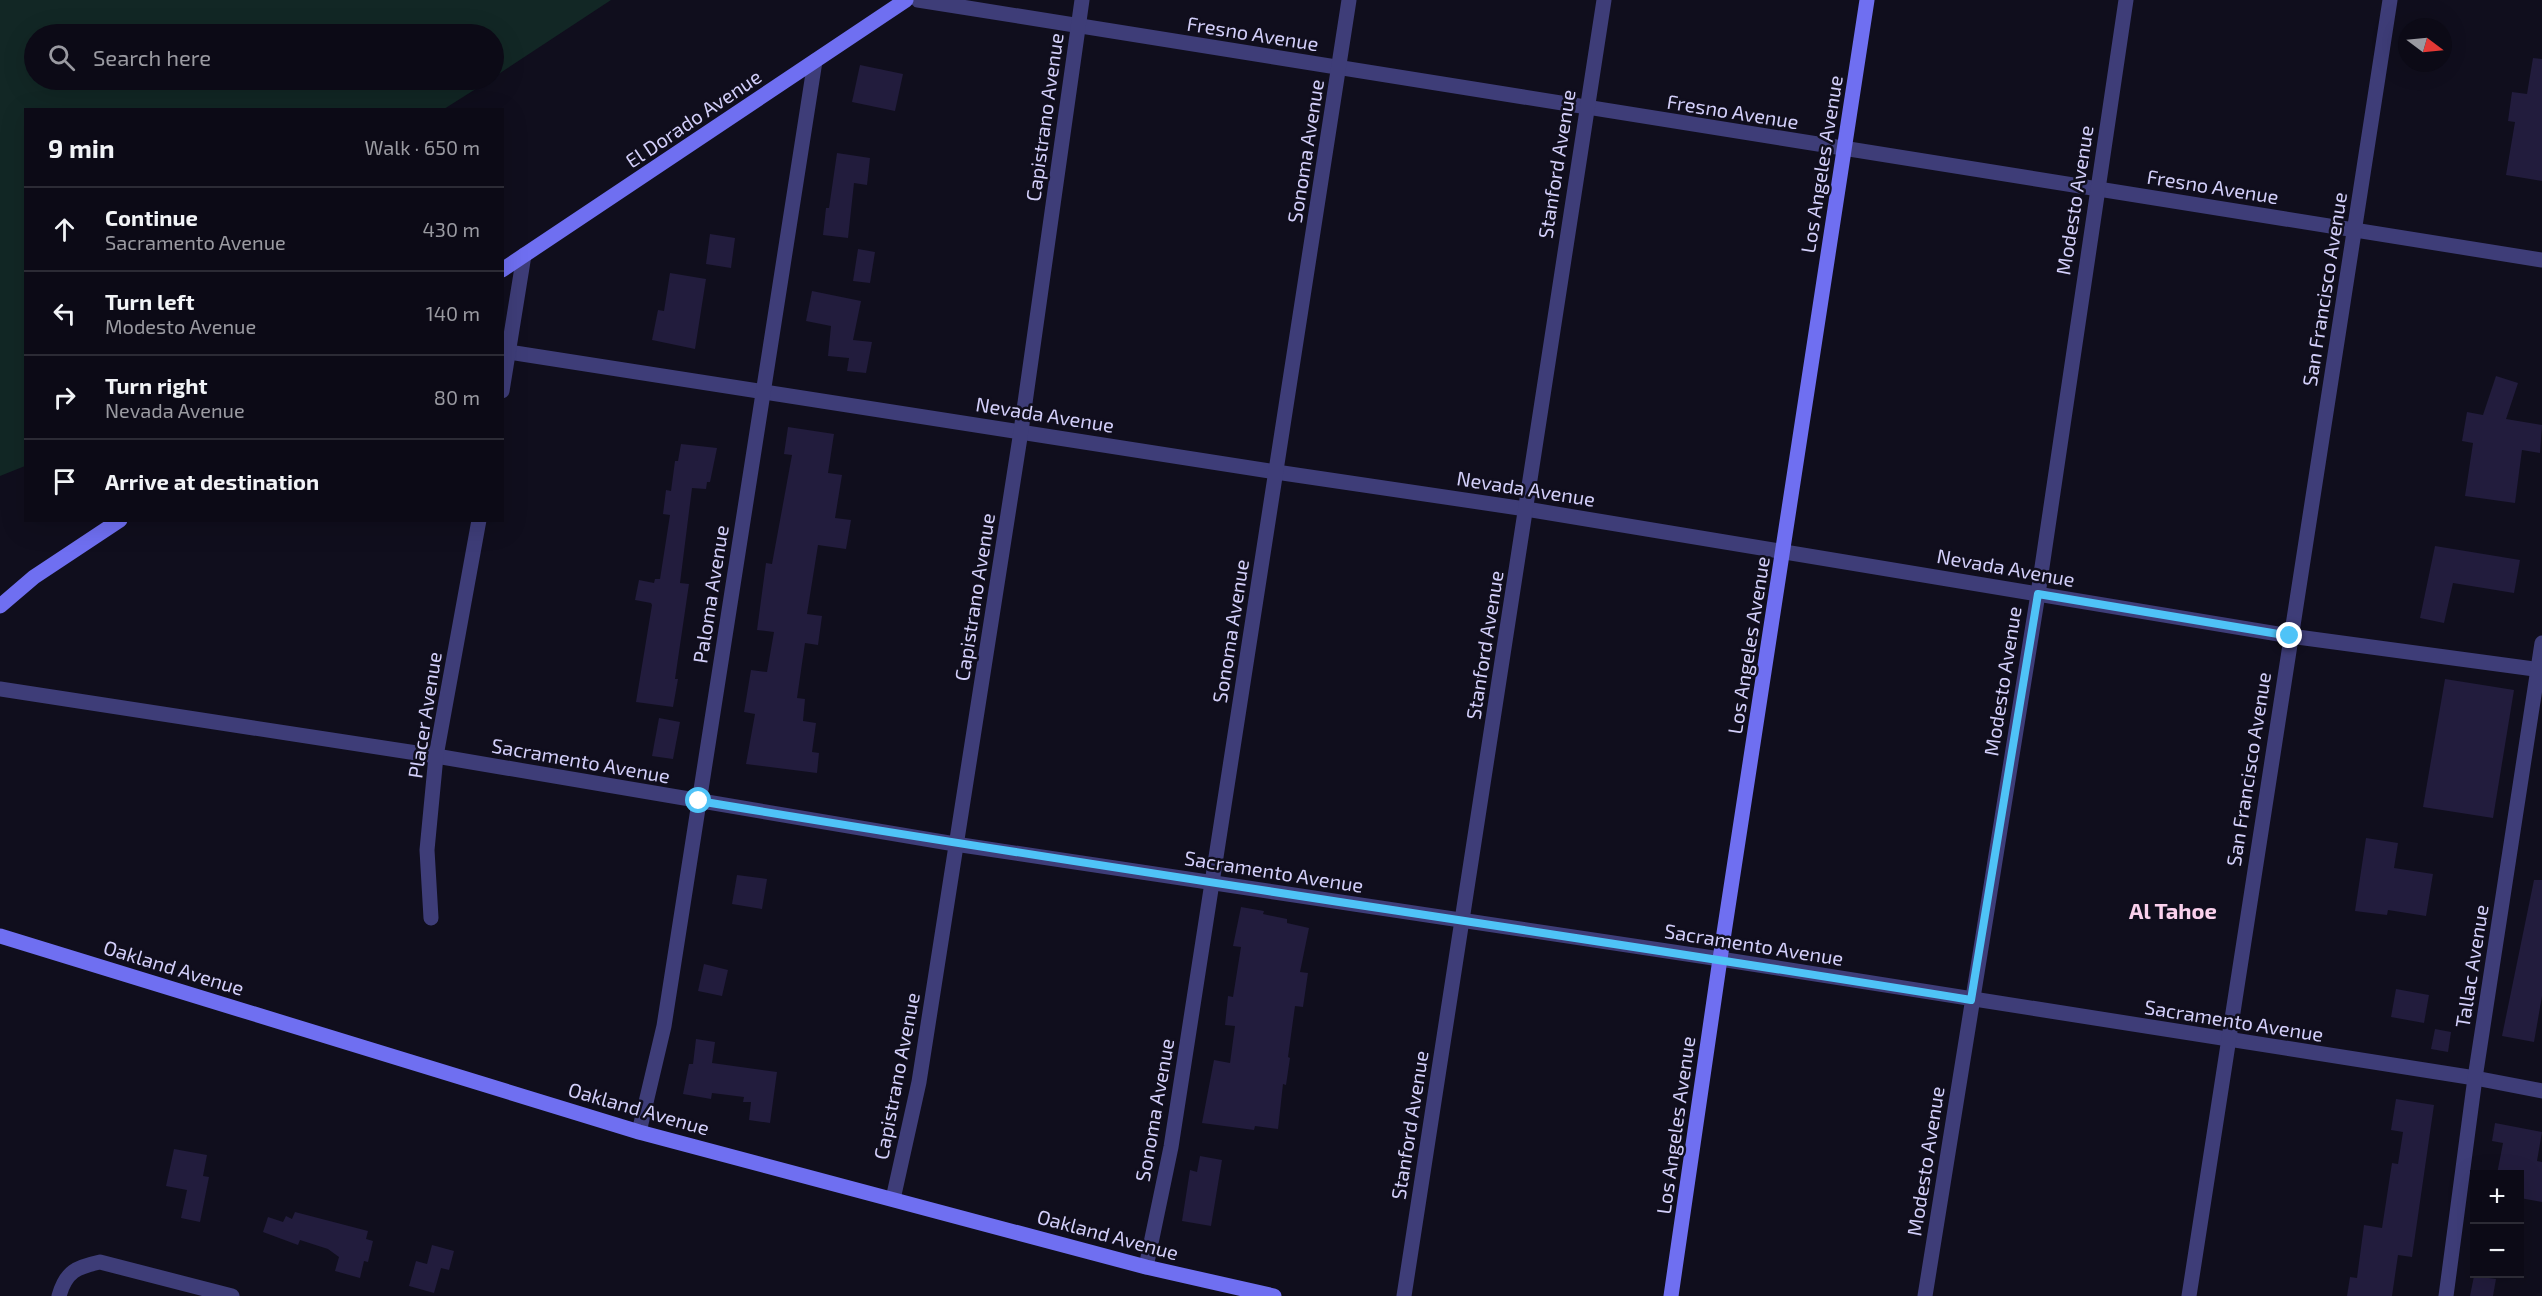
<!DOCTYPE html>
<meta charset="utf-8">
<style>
body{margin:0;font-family:"Exo 2",sans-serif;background:#15131f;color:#f1f3f6}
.controls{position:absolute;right:18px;bottom:18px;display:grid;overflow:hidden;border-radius:0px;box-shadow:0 6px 24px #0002}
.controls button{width:54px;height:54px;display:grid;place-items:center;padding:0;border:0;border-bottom:2px solid #2c2b35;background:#0c0a16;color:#f1f3f6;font:30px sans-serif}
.compass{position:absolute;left:2398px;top:18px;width:54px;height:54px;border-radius:50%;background:#0c0a16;box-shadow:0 6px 24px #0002;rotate:106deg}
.stop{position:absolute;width:18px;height:18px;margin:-14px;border:4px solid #4fc3f7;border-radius:50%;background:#fff}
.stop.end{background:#4fc3f7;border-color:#fff;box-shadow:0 2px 6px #0008}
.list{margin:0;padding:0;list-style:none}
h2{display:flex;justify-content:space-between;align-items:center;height:78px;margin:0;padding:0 24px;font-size:26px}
h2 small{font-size:20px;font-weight:400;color:#9a9aa1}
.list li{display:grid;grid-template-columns:39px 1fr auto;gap:18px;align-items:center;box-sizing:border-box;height:84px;padding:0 24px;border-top:2px solid #2c2b35}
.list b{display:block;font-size:22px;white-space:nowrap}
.list p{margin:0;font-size:20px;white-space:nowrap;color:#9a9aa1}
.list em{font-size:20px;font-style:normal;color:#9a9aa1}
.icon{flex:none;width:33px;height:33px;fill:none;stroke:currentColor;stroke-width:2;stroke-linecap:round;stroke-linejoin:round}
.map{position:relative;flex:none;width:2542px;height:1296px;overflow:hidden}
.search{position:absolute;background:#0c0a16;box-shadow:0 6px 24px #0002;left:24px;top:24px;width:480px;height:66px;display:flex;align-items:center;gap:15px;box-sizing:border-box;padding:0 21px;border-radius:33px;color:#9a9aa1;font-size:22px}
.panel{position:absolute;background:#0c0a16;box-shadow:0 6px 24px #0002;left:24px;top:108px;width:480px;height:414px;border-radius:0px}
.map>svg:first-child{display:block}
.green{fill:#122725}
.building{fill:#221c3d}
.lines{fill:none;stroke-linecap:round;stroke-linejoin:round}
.street{stroke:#3e3d78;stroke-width:15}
.secondary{stroke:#6f6ff1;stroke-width:15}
.route{stroke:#4fc3f7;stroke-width:8}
.labels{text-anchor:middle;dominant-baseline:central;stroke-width:5;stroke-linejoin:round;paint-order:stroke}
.street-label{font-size:20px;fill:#d3cffa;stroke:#100e1d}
.quarter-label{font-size:22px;font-weight:bold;fill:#fbd1ed;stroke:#100e1d}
</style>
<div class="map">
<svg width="2542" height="1296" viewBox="0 0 2542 1296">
<rect width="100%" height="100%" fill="#100e1d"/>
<!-- green -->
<polygon class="green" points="0,0 611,0 494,77 494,34 34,34 34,80 490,80 444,109 26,110 25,466 0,476"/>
<!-- building -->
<g class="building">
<polygon points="2533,58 2542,59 2542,181 2506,175 2515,122 2508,121 2512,92 2527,94"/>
<polygon points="860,65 903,74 895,111 852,102"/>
<polygon points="837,153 870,158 867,185 854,183 848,238 823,235 826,208 829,208"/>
<polygon points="710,234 735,238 731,268 706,264"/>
<polygon points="858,249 875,252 870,283 853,281"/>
<polygon points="670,273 706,279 695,349 652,340 658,310 664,311"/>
<polygon points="812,291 861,301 853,340 872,342 866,373 847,371 849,358 828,356 831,326 806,321"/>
<polygon points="2496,376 2518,383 2506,419 2542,425 2540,453 2522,450 2515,503 2465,496 2473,443 2462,441 2467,412 2483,415"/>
<polygon points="788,427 834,434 828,473 842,475 835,518 851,520 846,549 818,545 807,614 822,616 818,645 805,643 797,698 805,699 803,721 816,723 812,752 819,753 817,773 746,764 755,714 744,712 751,670 767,672 774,632 757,630 766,563 772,564 792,455 784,454"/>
<polygon points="681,444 717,448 710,482 707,482 706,489 692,488 680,583 689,584 675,679 678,679 673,707 636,702 652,605 651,603 635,600 639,580 654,583 655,579 660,579 670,515 663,514 666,490 671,491 675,461 678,461"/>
<polygon points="2435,546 2520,560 2514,593 2453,583 2444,623 2420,618"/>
<polygon points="2445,679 2514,690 2493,818 2423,807"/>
<polygon points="659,718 680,722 673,759 652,756"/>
<polygon points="2366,838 2398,843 2394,868 2433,874 2426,916 2388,910 2387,915 2355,911"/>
<polygon points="737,875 767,879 762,909 732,904"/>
<polygon points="2534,880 2542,880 2542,996 2534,1042 2502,1036"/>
<polygon points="1241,907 1264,911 1263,914 1287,919 1287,923 1309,928 1300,972 1308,973 1303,1007 1295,1006 1288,1057 1290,1058 1286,1085 1283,1084 1278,1129 1255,1126 1254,1130 1202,1123 1214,1060 1230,1063 1235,1026 1225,1025 1228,996 1233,997 1241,947 1233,946"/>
<polygon points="704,964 728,970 722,996 698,991"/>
<polygon points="2396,989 2429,995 2424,1023 2391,1017"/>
<polygon points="2435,1029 2451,1032 2448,1052 2431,1049"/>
<polygon points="696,1039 715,1042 712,1063 777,1072 770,1123 749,1120 751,1102 743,1102 744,1097 712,1093 711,1099 683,1094 689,1064 693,1064"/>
<polygon points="2396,1099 2434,1105 2412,1257 2398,1255 2392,1296 2347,1296 2350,1277 2357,1278 2364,1225 2382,1228 2392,1163 2398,1164 2403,1132 2391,1130"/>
<polygon points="2495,1123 2542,1132 2537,1161 2542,1162 2542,1202 2520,1198 2520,1174 2497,1174 2503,1143 2492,1141"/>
<polygon points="174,1149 207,1155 203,1176 209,1177 200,1222 181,1218 187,1190 166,1186"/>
<polygon points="1200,1156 1222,1160 1211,1226 1182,1221 1190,1170 1197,1172"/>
<polygon points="295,1212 368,1231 366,1239 373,1241 368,1262 364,1261 360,1278 335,1271 339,1257 328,1249 300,1240 298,1245 263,1232 268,1217 283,1222 286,1216 292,1219"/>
<polygon points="432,1245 454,1251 449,1270 441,1268 434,1293 409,1286 416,1261 427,1264"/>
<polygon points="2474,1276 2496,1279 2493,1296 2470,1296"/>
</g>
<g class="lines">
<!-- street -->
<g class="street">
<polyline points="918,0 2542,260"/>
<polyline points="502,351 1276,472 1526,509 2290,636 2542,670"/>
<polyline points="502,391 524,255"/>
<polyline points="0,689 436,756 955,844 1720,959 2475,1078 2542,1091"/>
<polyline points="431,918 427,850 436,756 479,520"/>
<polyline points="639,1132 664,1026 815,61"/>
<polyline points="893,1199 919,1082 1021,431 1082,0"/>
<polyline points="1146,1267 1171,1147 1349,0"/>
<path d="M 59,1296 C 66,1271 77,1267 100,1262 L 232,1296"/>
<polyline points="1404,1296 1604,0"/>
<polyline points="1925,1296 2038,594 2126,0"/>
<polyline points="2189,1296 2390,0"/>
<polyline points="2446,1296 2475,1078 2542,643"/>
</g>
<!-- secondary -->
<g class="secondary">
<polyline points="502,270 906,0"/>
<polyline points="0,606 34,577 120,520"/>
<polyline points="0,936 639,1132 1146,1267 1274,1296"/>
<polyline points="1671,1296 1720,959 1867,0"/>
</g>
</g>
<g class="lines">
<!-- route -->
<path class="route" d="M 699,801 C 1122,872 1547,931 1971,1000 L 2038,594 L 2290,636"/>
</g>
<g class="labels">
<!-- street labels -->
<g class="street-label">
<text transform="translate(1253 33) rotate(9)">Fresno Avenue</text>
<text transform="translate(1733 111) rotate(9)">Fresno Avenue</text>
<text transform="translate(1044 117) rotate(-82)">Capistrano Avenue</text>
<text transform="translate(693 118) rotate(-34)">El Dorado Avenue</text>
<text transform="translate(1305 151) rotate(-81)">Sonoma Avenue</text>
<text transform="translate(1556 164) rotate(-81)">Stanford Avenue</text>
<text transform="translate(1821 164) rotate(-81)">Los Angeles Avenue</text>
<text transform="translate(2213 186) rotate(9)">Fresno Avenue</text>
<text transform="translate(2074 200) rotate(-81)">Modesto Avenue</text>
<text transform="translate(2324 289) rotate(-81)">San Francisco Avenue</text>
<text transform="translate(1045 414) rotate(9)">Nevada Avenue</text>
<text transform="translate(1526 488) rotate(9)">Nevada Avenue</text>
<text transform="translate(2006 567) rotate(10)">Nevada Avenue</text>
<text transform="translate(710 594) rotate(-81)">Paloma Avenue</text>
<text transform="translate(974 597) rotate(-81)">Capistrano Avenue</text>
<text transform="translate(1230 631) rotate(-81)">Sonoma Avenue</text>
<text transform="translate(1484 645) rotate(-81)">Stanford Avenue</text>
<text transform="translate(1748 645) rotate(-81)">Los Angeles Avenue</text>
<text transform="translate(2002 681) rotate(-81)">Modesto Avenue</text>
<text transform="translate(424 715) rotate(-81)">Placer Avenue</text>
<text transform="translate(581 760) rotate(10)">Sacramento Avenue</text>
<text transform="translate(2248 769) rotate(-81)">San Francisco Avenue</text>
<text transform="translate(1274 871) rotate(9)">Sacramento Avenue</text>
<text transform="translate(1754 944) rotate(9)">Sacramento Avenue</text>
<text transform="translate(2471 966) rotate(-81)">Tallac Avenue</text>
<text transform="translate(174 967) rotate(17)">Oakland Avenue</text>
<text transform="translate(2234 1020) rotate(9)">Sacramento Avenue</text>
<text transform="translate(896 1076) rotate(-79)">Capistrano Avenue</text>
<text transform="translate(639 1108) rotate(16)">Oakland Avenue</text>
<text transform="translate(1154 1110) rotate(-80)">Sonoma Avenue</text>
<text transform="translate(1409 1125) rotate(-81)">Stanford Avenue</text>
<text transform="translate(1675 1125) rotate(-82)">Los Angeles Avenue</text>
<text transform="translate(1925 1161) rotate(-81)">Modesto Avenue</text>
<text transform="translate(1108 1234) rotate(15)">Oakland Avenue</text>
</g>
<!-- quarter labels -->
<g class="quarter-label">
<text x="2173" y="910">Al Tahoe</text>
</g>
</g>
</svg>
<div class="controls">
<button>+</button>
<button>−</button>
</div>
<svg class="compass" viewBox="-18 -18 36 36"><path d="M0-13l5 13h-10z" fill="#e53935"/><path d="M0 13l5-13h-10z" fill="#9a9aa1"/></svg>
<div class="stop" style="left:699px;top:801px"></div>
<div class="stop end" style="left:2290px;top:636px"></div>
<div class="search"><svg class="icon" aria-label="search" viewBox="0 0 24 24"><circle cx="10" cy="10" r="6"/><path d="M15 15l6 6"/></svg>Search here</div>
<section class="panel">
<h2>9 min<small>Walk · 650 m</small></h2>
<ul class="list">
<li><svg class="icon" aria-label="ahead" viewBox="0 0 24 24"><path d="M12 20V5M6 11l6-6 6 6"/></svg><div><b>Continue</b><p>Sacramento Avenue</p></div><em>430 m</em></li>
<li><svg class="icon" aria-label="left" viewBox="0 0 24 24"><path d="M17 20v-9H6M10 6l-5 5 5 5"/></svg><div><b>Turn left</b><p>Modesto Avenue</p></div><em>140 m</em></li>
<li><svg class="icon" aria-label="right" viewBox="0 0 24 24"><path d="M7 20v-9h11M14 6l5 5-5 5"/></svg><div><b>Turn right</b><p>Nevada Avenue</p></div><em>80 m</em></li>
<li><svg class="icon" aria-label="arrive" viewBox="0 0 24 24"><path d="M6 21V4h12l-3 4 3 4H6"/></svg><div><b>Arrive at destination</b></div></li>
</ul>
</section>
</div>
